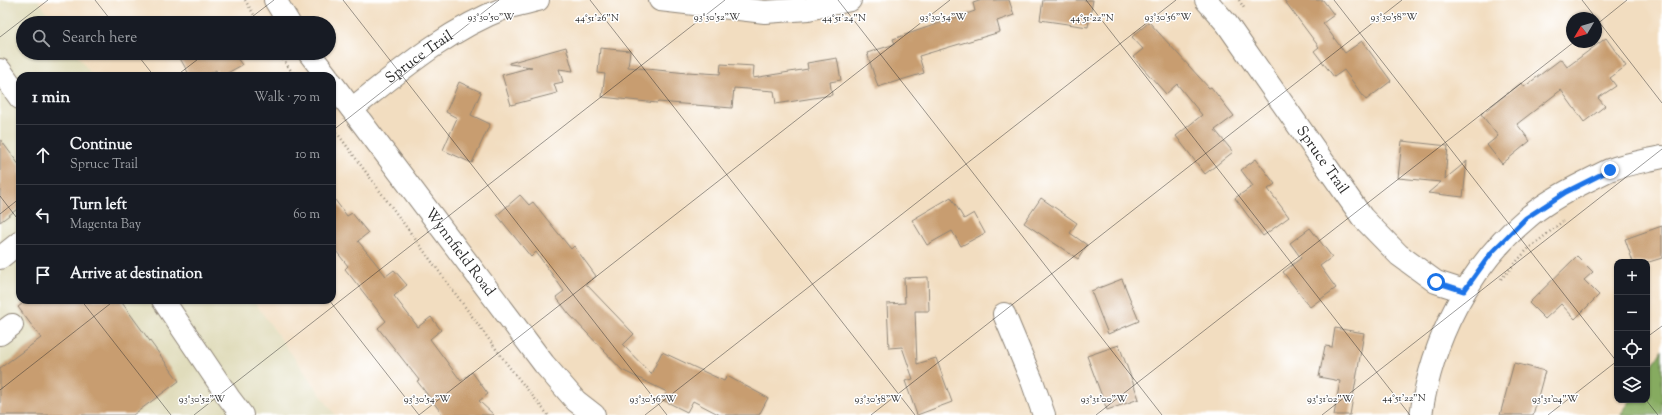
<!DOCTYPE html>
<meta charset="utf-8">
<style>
body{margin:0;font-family:"Sorts Mill Goudy",serif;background:#242831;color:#f1f3f6}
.controls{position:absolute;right:12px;bottom:12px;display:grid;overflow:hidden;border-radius:8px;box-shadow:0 1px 3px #0004}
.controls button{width:36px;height:36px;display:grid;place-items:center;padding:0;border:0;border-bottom:1px solid #363941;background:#171b24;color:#f1f3f6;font:20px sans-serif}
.compass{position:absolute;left:1566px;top:12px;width:36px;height:36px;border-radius:50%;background:#171b24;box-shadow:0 1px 3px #0004;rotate:232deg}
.stop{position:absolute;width:12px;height:12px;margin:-9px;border:3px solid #1a73e8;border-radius:50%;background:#fff}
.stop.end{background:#1a73e8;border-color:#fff;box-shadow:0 1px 4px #0008}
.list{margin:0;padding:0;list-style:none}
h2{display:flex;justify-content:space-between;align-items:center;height:52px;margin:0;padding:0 16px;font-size:17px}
h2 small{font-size:13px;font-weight:400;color:#9ea1a6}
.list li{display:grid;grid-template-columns:26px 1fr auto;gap:12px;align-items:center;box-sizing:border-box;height:60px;padding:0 16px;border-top:1px solid #363941}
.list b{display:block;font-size:15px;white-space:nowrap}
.list p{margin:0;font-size:13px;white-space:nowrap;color:#9ea1a6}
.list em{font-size:13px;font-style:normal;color:#9ea1a6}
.icon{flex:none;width:22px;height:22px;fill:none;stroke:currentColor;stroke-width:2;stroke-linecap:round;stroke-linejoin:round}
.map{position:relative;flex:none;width:1662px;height:415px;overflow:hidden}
.search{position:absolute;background:#171b24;box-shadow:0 1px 3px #0004;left:16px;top:16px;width:320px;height:44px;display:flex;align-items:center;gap:10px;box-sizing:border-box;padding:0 14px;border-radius:22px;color:#9ea1a6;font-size:15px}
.panel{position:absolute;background:#171b24;box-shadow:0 1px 3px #0004;left:16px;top:72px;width:320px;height:232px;border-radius:12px}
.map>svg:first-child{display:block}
.built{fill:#e0dcbb}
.forest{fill:#86ab60;stroke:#586b46}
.building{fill:#c89d6f}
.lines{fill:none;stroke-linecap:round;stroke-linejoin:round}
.minor-casing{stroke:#8e8476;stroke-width:24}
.path{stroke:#8e8476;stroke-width:2.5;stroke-dasharray:1 3;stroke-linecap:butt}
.minor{stroke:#fff;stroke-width:22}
.route{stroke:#1a73e8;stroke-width:5}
.ticks{fill:none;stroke:#2b2b2b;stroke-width:1;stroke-opacity:0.45}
.labels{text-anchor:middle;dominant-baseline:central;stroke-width:3;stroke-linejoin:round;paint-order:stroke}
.street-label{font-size:15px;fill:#2b2b2b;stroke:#fff}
.ticks-label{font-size:10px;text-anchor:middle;fill:#2b2b2b;stroke:#fff;stroke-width:3;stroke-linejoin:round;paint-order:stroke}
</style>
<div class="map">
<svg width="1662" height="415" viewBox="0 0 1662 415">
<rect width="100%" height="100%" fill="#fff"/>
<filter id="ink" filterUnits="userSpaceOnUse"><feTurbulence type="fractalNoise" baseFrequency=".025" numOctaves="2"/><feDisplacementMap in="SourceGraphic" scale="8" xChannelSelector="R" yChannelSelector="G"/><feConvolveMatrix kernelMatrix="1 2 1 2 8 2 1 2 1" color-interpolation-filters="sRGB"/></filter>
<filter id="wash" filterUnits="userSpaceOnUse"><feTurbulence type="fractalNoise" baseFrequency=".012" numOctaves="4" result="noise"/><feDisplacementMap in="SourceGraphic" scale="16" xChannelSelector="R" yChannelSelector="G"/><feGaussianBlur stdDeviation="0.9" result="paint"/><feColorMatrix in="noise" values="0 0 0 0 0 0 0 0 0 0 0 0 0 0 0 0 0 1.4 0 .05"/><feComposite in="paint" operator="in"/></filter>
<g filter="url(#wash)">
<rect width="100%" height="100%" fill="#f2ddc0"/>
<!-- built -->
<polygon class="built" points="0,0 38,0 54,23 23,23 23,53 76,53 92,76 20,76 20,300 253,300 335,415 0,415"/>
<!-- forest -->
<polygon class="forest" points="1662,350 1662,415 1620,415 1631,400 1647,400 1647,375"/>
<g id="blocks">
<!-- building -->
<g class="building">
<polygon points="982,0 1009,0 1014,15 997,21 1000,32 919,56 924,73 878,87 867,53 895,44 893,39 975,11 973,3"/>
<polygon points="1043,0 1093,0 1088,27 1040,20"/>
<polygon points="1284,0 1323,0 1334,15 1323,23 1345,53 1362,41 1391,81 1366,100 1344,70 1334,77 1314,51 1319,47"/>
<polygon points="1149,22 1209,88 1211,87 1234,116 1215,130 1233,152 1205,174 1176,136 1202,115 1177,84 1166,94 1133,57 1143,49 1132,37"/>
<polygon points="1606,38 1626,66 1610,78 1616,86 1598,98 1605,106 1584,122 1561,90 1517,124 1530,141 1502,164 1487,145 1498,136 1481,114 1521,83 1524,87 1561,59 1567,67"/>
<polygon points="566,47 573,71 559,69 563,82 554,84 557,93 511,105 502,75 532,67 509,64 509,63"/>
<polygon points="600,48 630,51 628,67 687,73 687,72 720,74 721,64 754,66 753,78 808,69 807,63 837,58 841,80 830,82 832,95 776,104 774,91 734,88 732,108 658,102 657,103 602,97 605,74 598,73"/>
<polygon points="177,53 246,53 237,58 242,65 222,76 219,76 216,70 206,76 190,76"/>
<polygon points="459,82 481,92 471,115 490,124 472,163 443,150 457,118 446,112"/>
<polygon points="0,139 20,166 20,207 0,222"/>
<polygon points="1402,141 1448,146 1445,179 1467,161 1463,197 1428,193 1441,182 1398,178"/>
<polygon points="1256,159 1275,184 1268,189 1289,217 1263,236 1235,198 1253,186 1241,170"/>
<polygon points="520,195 529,205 533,202 571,249 574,246 596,276 586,284 634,334 623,345 651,374 662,352 724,381 727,376 768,398 759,415 720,415 693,401 687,412 663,400 667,392 622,370 569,314 556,297 564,291 536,252 531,257 497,215"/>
<polygon points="332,196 347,216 352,213 368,233 358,241 386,276 394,270 407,285 394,296 418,327 431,317 441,330 430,339 461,381 472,372 488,394 479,401 494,415 443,415 417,381 419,380 378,328 386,321 345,269 348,266 332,246"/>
<polygon points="951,197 964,219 974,213 985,233 961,246 952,231 927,245 912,220"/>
<polygon points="1041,198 1077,223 1070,233 1087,245 1078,259 1024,223"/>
<polygon points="1662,226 1662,258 1649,262 1633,262 1625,239"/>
<polygon points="1310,228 1332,257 1320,266 1336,288 1310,307 1283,272 1301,258 1290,243"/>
<polygon points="1577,256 1593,272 1584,280 1599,295 1575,319 1561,304 1545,319 1529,303"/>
<polygon points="928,277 929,311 915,311 917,364 936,358 952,402 917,415 905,381 913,379 902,347 889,348 887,304 905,303 904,278"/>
<polygon points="1122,279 1139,321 1108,334 1091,291"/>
<polygon points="27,300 120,300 179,381 133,415 0,415 0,368 41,338 18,307"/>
<polygon points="1335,328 1364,333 1350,415 1334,415 1340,381 1319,377 1325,346 1332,347"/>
<polygon points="1119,345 1139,399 1107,410 1087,356"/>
<polygon points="1514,363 1545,371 1533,415 1500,415"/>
</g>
</g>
</g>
<g filter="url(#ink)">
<use href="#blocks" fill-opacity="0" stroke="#8e8476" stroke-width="1"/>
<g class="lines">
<!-- minor casing -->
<g class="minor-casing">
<g id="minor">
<polyline points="275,0 289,23"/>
<polyline points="660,0 765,12 808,9 850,0"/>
<path id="s1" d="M 1206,0 L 1227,24 L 1362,217 L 1399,255 L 1436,282 L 1464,291"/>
<polyline points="309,53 327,76"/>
<polyline points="0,70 20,98"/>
<path id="s2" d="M 332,83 L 544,364 L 576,401 L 594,415"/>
<path id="s3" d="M 352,109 C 400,71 447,30 505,8 C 516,5 527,3 538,0"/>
<polyline points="0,258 20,242"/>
<polyline points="163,300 229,398 242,415"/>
<polyline points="1004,314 1032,381 1044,415"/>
<polyline points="0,334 12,325"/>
<path d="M 1421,415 C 1432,340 1468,268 1526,219 C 1543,204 1565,192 1585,182 C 1593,178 1601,174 1609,170 C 1626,164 1645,161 1662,157"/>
</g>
</g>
<!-- path -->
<g class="path">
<polyline points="245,0 259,23"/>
<polyline points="1239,0 1244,8"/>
<polyline points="278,53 295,76"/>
<polyline points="332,126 510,368 548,415"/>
<polyline points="1501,279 1527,250 1563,221"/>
</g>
<!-- minor -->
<use href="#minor" class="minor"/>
</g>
</g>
<g class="lines" filter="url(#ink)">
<!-- route -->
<polyline class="route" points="1436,282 1464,291 1492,252 1526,218 1566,192 1610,170"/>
</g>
<!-- ticks -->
<path class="ticks" d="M 95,0 L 113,23M 343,0 L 667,415M 590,0 L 915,415M 838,0 L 1162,415M 1086,0 L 1410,415M 1334,0 L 1617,362M 1582,0 L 1596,18M 1596,18 L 1662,103M 244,23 L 274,0M 1596,25 L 1627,0M 0,37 L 48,0M 136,53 L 154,76M 176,76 L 206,53M 332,131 L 499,0M 0,196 L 20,222M 0,214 L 20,198M 81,300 L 171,415M 329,300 L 419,415M 1647,337 L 1662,326M 0,390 L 115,300M 1646,400 L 1658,415M 194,415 L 725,0M 419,415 L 950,0M 645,415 L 1176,0M 871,415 L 1402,0M 1096,415 L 1574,42M 1322,415 L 1662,149M 1548,415 L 1617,361"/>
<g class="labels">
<!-- street labels -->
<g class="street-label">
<text stroke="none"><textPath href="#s3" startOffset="85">Spruce Trail</textPath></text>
<text stroke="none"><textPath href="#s1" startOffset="198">Spruce Trail</textPath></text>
<text stroke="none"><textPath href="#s2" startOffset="212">Wynnfield Road</textPath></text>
</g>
</g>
<g class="ticks-label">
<text x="491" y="20">93°30'50"W</text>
<text x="717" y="20">93°30'52"W</text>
<text x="943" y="20">93°30'54"W</text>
<text x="1168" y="20">93°30'56"W</text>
<text x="1394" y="20">93°30'58"W</text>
<text x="597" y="21">44°51'26"N</text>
<text x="844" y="21">44°51'24"N</text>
<text x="1092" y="21">44°51'22"N</text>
<text x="1404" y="401">44°51'22"N</text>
<text x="202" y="402">93°30'52"W</text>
<text x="427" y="402">93°30'54"W</text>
<text x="653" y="402">93°30'56"W</text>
<text x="878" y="402">93°30'58"W</text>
<text x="1104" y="402">93°31'00"W</text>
<text x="1330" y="402">93°31'02"W</text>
<text x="1555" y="402">93°31'04"W</text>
</g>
</svg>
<div class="controls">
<button>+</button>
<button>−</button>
<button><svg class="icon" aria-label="locate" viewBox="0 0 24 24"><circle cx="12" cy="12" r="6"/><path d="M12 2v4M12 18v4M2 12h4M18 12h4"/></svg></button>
<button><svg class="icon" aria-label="layers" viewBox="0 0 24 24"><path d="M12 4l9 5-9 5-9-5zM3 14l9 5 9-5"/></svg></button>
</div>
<svg class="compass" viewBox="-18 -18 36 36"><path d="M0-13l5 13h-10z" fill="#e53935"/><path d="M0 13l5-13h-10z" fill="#9ea1a6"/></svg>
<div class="stop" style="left:1436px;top:282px"></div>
<div class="stop end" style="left:1610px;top:170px"></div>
<div class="search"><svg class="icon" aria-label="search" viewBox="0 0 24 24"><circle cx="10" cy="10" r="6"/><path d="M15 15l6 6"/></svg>Search here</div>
<section class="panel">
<h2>1 min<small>Walk · 70 m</small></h2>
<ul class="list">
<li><svg class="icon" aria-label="ahead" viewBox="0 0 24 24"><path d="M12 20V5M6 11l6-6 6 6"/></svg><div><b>Continue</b><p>Spruce Trail</p></div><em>10 m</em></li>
<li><svg class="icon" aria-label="left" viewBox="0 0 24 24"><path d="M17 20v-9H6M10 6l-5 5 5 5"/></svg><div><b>Turn left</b><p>Magenta Bay</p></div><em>60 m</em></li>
<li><svg class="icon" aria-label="arrive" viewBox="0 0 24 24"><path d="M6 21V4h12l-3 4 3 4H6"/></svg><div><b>Arrive at destination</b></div></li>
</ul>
</section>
</div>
